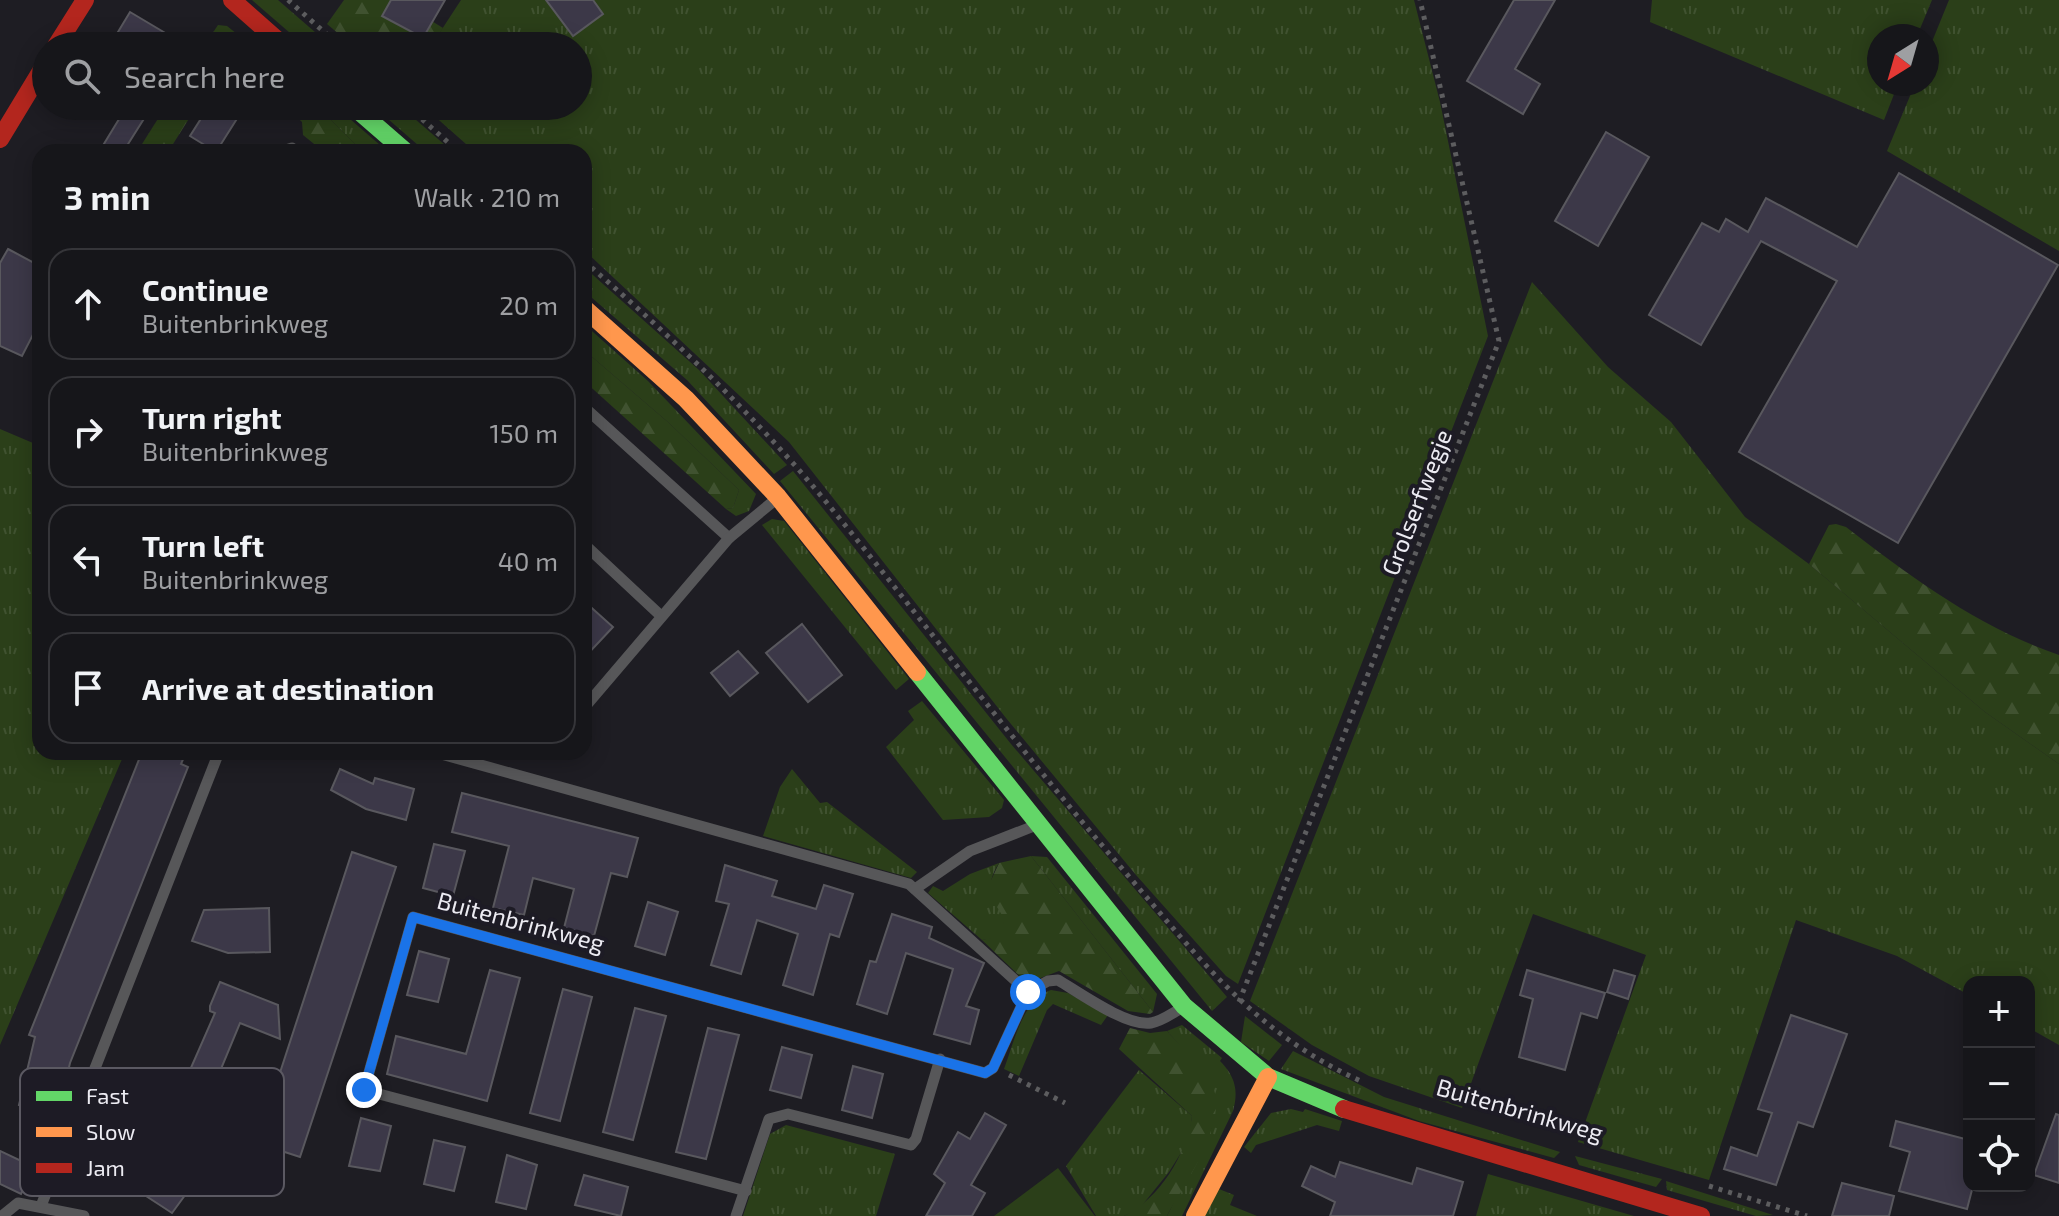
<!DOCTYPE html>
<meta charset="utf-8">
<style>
body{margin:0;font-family:"Exo 2",sans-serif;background:#232327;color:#f1f3f6}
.controls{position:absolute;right:24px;bottom:24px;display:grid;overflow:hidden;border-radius:16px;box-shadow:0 4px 20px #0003}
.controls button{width:72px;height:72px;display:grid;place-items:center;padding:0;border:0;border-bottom:2px solid #353539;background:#16161a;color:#f1f3f6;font:40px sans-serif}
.compass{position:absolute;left:1867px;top:24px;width:72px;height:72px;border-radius:50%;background:#16161a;box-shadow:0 4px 20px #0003;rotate:217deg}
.stop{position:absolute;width:24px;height:24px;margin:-18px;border:6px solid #1a73e8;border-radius:50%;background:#fff}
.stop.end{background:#1a73e8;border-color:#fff;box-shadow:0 2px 8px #0008}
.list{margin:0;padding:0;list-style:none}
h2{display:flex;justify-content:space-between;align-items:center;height:104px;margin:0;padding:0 32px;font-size:34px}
h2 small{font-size:26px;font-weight:400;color:#9e9fa2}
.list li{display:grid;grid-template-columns:52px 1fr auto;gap:24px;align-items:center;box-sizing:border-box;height:112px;margin:0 16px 16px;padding:0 16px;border:2px solid #353539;border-radius:24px}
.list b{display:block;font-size:30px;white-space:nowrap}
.list p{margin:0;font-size:26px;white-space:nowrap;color:#9e9fa2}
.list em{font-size:26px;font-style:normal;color:#9e9fa2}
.icon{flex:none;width:44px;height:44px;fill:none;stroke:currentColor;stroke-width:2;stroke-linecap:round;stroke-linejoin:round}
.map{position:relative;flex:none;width:2059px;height:1216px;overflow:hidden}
.search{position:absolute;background:#16161a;box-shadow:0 4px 20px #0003;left:32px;top:32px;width:560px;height:88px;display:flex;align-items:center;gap:20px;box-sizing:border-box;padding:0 28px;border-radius:44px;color:#9e9fa2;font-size:30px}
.panel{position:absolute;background:#16161a;box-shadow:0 4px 20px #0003;left:32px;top:144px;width:560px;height:616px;border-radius:24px}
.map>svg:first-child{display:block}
.grass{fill:url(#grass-tufts)}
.forest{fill:url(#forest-firs)}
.pitch{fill:#2b3f19}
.building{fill:#3c3848;stroke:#59585e;stroke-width:2}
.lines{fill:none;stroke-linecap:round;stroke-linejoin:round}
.path{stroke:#5d5d5f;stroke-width:5;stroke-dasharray:4 6;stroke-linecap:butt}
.lane{stroke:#575759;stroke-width:11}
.fast{stroke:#63d668;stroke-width:18}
.slow{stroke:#ff974d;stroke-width:18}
.jam{stroke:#b3261e;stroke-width:18}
.route{stroke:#1a73e8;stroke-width:10}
.labels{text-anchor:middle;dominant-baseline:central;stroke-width:8;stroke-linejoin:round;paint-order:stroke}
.street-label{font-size:24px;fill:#ecebf2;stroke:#1d1b25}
.key{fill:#1d1b25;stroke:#5b5962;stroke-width:2}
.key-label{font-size:22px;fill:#ecebf2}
</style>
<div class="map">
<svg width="2059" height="1216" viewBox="0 0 2059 1216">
<defs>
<pattern id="grass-tufts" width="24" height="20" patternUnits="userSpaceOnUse" patternTransform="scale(2)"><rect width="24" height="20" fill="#2b3f19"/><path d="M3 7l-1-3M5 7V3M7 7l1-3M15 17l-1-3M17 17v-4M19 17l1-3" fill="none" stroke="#405230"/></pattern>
<pattern id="forest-firs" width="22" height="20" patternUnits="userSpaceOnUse" patternTransform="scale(2)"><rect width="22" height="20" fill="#2b3f19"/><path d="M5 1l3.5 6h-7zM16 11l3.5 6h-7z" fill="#405230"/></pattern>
</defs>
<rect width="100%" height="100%" fill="#1e1d23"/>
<!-- grass -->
<g class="grass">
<polygon points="252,0 278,0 331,46 305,46"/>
<polygon points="461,0 1414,0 1440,102 1488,336 1238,984 1226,976 1136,875 1006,718 789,442 584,250 584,152 475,152 423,106 578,106 578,46 431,46"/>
<polygon points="1652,0 1932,0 1917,36 1879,36 1879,84 1898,84 1884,120 1650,22"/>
<polygon points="1949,0 2059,0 2059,251 1887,151 1915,84 1927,84 1927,54"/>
<polygon points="317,106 335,106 388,152 363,152"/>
<polygon points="373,106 400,106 453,152 426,152"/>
<polygon points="584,267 699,370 787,465 774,474 687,380 584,291"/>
<polygon points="1532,282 1608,367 1671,422 1745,517 1809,564 1985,712 2059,764 2059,1045 2029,1028 2029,982 1969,982 1969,995 1897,956 1796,920 1709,1180 1578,1142 1646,955 1533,914 1462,1108 1369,1076 1312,1045 1250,1001"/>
<polygon points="584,324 648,381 756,494 749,511 736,516 726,509 733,508 739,490 669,423 584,350"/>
<polygon points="0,429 40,446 40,752 125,752 0,1045"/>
<polygon points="793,471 1011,744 1227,997 1212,1011 780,481"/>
<polygon points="772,519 784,521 909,679 896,690 762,525"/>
<polygon points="922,701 1004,800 1002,808 989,817 943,820 886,747 914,720 908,711"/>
<polygon points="792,769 820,803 827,802 917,872 911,878 763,836 780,787"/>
<polygon points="1031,856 1047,857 1157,994 1153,1012"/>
<path d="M 999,863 C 984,887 992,895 1005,917 L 1002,931 L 995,938 L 982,940 L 928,893 L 933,886 L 943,891 L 970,874 Z"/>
<path d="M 1051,990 L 1068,993 L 1108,1015 L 1101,1025 L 1053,1004 L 1047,1010 L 1019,1076 L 1004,1069 C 1014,1043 1022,1000 1051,990 Z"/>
<polygon points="1245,1016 1282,1045 1269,1061 1241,1042"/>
<path d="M 1182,1025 L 1222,1058 L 1220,1061 C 1235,1076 1239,1091 1233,1111 L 1182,1216 L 1167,1216 L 1212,1127 L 1202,1070 L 1167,1031 Z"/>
<polygon points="1293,1051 1384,1097 1560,1152 1554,1158 1419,1121 1281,1069"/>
<polygon points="1139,1070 1192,1116 1189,1140 1169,1172 1139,1209 1124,1216 1096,1216 1066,1166"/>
<polygon points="1291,1109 1303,1112 1305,1109 1342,1121 1339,1131 1317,1125 1256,1145 1251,1153 1244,1147 1271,1113"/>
<polygon points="786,1125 895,1154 876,1216 743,1216 770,1134"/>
<polygon points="1575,1156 1662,1179 1656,1187 1579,1165"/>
<polygon points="1488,1174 1634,1216 1476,1216"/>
<polygon points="1666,1181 1773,1215 1756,1216 1667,1190"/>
<polygon points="1219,1189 1234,1195 1230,1205 1257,1216 1204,1216"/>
</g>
<!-- forest -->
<g class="forest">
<polygon points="344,0 398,0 443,28 431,46 353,46 327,24"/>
<polygon points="218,25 227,26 252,46 204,46"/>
<polygon points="166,106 197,106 168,152 137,152"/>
<polygon points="285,106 317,106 363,152 324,152 303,135 302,122"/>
<polygon points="584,350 669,423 739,490 733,508 726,509 584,381"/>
<path d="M 1836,524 L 1846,527 C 1912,578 1980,628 2059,655 L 2059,764 L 1985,712 L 1809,564 L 1829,525 Z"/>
<path d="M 1031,856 L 1153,1012 L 1150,1014 L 1128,1011 L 1059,971 L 1027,983 L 982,940 L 995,937 C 1015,918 993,908 987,889 L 999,863 Z"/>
<path d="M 1130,1028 L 1150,1033 L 1167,1031 C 1183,1049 1206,1067 1214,1090 C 1226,1125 1184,1185 1167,1216 L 1124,1216 C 1159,1199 1187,1154 1192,1116 L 1119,1049 Z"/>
</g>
<!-- pitch -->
<polygon class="pitch" points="1058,1168 1095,1216 994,1216"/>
<!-- building -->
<g class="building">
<polygon points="391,0 445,0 423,38 382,16"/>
<polygon points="546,0 593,0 603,14 573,36"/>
<polygon points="1514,0 1555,0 1515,69 1540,84 1523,114 1467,81"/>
<polygon points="130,12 187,46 129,46 115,37"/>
<polygon points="127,106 152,106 123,152 99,152"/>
<polygon points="209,106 245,106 216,152 190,136"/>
<polygon points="1606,132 1649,157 1598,246 1555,221"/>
<polygon points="1899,173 2058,265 1898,543 1739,452 1837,281 1761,241 1701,345 1649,315 1702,223 1719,232 1726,219 1748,232 1766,198 1857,247"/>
<polygon points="8,249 40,266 40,321 22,356 0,346 0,263"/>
<polygon points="584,601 613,627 584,658"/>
<polygon points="802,624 842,675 808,702 766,653"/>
<polygon points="738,651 758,673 730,696 711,673"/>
<polygon points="142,752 172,752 184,757 181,764 188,767 70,1063 58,1114 19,1105 35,1037 29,1035"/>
<polygon points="340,769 373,784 375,778 414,789 406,820 366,809 331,790"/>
<polygon points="462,793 638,838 627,877 611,873 594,936 564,928 574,889 533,878 524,915 493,908 509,846 452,832"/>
<polygon points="434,844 465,851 453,896 423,888"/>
<polygon points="352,852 396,867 300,1157 257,1143"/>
<polygon points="725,865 777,881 772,896 816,909 824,885 853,894 839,937 830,934 813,995 783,985 798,934 757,920 741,974 711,965 729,904 716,901"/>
<polygon points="648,902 678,912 665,955 635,946"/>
<polygon points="269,908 270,952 228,953 192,941 204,910"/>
<polygon points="892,914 932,927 929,938 984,963 966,1006 979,1010 970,1044 934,1034 953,969 906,953 887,1014 857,1004 870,961 876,962"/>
<polygon points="419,951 449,959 438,1002 407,995"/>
<polygon points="490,970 520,978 487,1101 387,1074 396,1036 466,1054"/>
<polygon points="1527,970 1605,993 1597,1018 1581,1013 1565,1070 1519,1057 1533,999 1520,995"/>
<polygon points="1614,970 1635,976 1628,999 1607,992"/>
<polygon points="220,982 278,1005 280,1039 240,1023 216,1081 190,1070 215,1013 210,1011 210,1006"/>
<polygon points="563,989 592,997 560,1121 530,1113"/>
<polygon points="635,1008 666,1016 633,1140 603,1132"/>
<polygon points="1791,1015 1847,1034 1813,1127 1798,1122 1776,1185 1724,1169 1731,1147 1757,1156 1772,1113 1758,1109"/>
<polygon points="708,1028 739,1035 706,1159 676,1152"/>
<polygon points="782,1047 812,1055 801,1098 770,1090"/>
<polygon points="853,1066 883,1074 872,1118 842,1110"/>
<polygon points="985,1113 1006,1125 971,1185 985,1193 972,1216 926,1216 945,1183 934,1174 958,1132 970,1139"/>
<polygon points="2056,1114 2059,1115 2059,1183 2034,1175"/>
<polygon points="361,1118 391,1126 380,1171 349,1166"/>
<polygon points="1896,1121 1969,1140 1969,1186 1973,1186 1967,1209 1899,1191 1910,1152 1890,1146"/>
<polygon points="434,1140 465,1147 454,1191 424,1184"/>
<polygon points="0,1151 34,1167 21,1194 0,1184"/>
<polygon points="507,1155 537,1165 526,1209 496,1202"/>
<polygon points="1340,1162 1412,1184 1417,1168 1463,1182 1453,1216 1330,1216 1335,1202 1302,1186 1311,1166 1335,1177"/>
<polygon points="162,1167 191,1187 172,1213 143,1194"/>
<polygon points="584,1175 628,1187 621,1216 575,1205"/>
<polygon points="1842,1183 1894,1196 1889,1216 1832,1216"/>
</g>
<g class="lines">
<!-- path -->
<g class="path">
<polyline points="288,0 340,46"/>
<polyline points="407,106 459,152"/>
<path d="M 584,261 C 674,339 761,421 836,514 C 933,633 1024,756 1125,872 C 1200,959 1255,1034 1363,1082"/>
<polyline points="1239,1002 1499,341 1420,0"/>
<polyline points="1009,1075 1065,1103"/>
<polyline points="1709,1186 1807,1216"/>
</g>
<!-- lane -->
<g class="lane">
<polyline points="280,152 292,148 297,152"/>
<polyline points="584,407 729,538"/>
<polyline points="584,544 660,615"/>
<polyline points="584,708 729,538 775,500"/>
<polyline points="434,752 909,884 1028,992 993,1068 985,1073 413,917 364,1090 746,1191"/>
<polyline points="915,889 970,851 1034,826"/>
<path d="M 1028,992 L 1048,981 L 1058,980 C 1080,993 1127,1027 1151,1023 C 1162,1021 1171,1014 1180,1009"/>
<polyline points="41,1206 219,752"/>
<polyline points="2,1216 18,1203 84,1216"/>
<polyline points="736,1216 769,1119 788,1114 911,1145 916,1139 940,1059"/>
</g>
<!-- fast -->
<g class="fast">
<polyline points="353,106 406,152"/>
<polyline points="917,672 1184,1006 1268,1077 1344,1109"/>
</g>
<!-- slow -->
<g class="slow">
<polyline points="584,308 686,399 778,497 917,672"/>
<polyline points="1195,1216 1268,1077"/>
</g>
<!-- jam -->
<g class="jam">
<polyline points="232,0 284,46"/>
<polyline points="56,46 85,0"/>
<polyline points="0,139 46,63"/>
<polyline points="1344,1109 1701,1216"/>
</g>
</g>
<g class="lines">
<!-- route -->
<polyline class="route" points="364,1090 413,917 985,1073 993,1068 1028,992"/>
</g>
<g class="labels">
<!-- street labels -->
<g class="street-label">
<text transform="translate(1416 502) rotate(-69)">Grolserfwegje</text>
<text transform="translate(521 921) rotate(15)">Buitenbrinkweg</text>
<text transform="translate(1520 1109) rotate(16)">Buitenbrinkweg</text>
</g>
</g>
<!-- legend -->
<rect x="20" y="1068" width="264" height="128" rx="12" class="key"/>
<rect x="36" y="1091" width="36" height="10" fill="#63d668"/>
<rect x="36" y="1127" width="36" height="10" fill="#ff974d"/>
<rect x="36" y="1163" width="36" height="10" fill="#b3261e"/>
<g class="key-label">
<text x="86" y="1104">Fast</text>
<text x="86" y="1140">Slow</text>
<text x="86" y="1176">Jam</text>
</g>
</svg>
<div class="controls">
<button>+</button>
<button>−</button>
<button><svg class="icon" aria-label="locate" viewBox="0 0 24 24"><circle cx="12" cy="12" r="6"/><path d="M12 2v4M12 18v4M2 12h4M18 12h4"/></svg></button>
</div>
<svg class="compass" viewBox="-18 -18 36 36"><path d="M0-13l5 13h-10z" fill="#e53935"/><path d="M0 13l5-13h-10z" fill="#9e9fa2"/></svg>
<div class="stop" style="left:1028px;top:992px"></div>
<div class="stop end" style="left:364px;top:1090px"></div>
<div class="search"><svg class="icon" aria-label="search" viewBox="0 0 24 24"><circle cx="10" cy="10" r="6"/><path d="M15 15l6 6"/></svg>Search here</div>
<section class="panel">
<h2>3 min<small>Walk · 210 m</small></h2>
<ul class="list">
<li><svg class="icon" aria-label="ahead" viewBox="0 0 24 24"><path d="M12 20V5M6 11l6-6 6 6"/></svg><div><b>Continue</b><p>Buitenbrinkweg</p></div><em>20 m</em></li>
<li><svg class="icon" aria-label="right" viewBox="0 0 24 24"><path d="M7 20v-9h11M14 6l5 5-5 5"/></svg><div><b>Turn right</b><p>Buitenbrinkweg</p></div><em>150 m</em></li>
<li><svg class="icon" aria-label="left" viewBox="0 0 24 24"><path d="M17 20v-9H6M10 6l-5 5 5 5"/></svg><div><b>Turn left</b><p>Buitenbrinkweg</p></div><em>40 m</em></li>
<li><svg class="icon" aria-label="arrive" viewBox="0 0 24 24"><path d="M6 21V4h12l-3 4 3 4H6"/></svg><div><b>Arrive at destination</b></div></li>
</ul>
</section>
</div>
